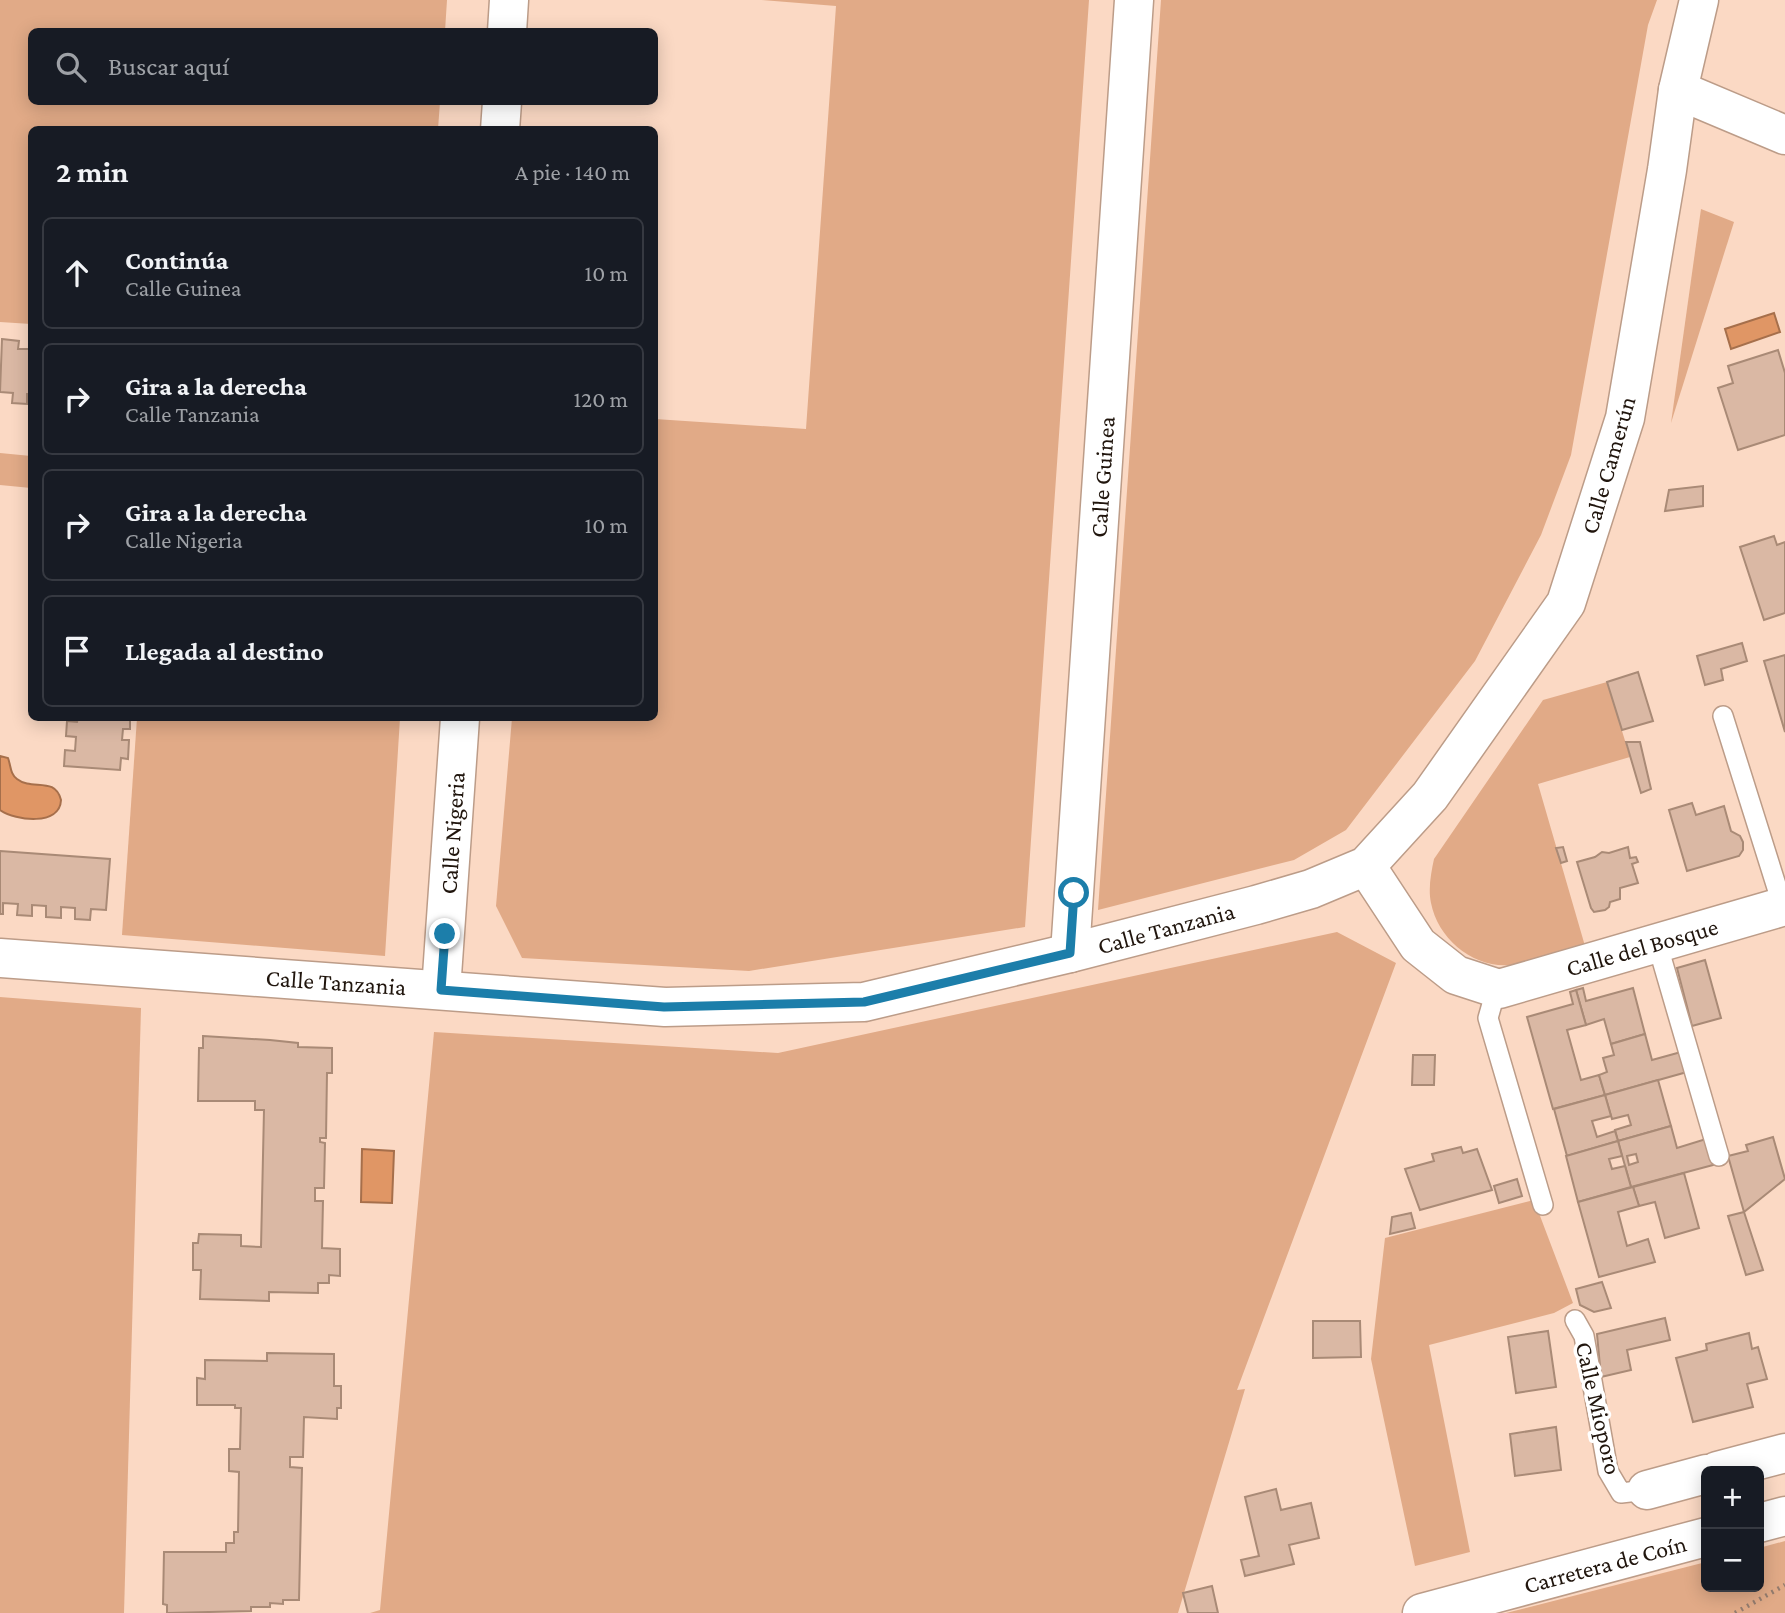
<!DOCTYPE html>
<html lang="es">
<meta charset="utf-8">
<style>
body{margin:0;font-family:"Crimson Pro",serif;background:#242831;color:#f1f3f6}
.controls{position:absolute;right:21px;bottom:21px;display:grid;overflow:hidden;border-radius:10px;box-shadow:0 4px 18px #0003}
.controls button{width:63px;height:63px;display:grid;place-items:center;padding:0;border:0;border-bottom:2px solid #363941;background:#171b24;color:#f1f3f6;font:35px sans-serif}
.stop{position:absolute;width:21px;height:21px;margin:-16px;border:5px solid #1c7eaa;border-radius:50%;background:#fff}
.stop.end{background:#1c7eaa;border-color:#fff;box-shadow:0 2px 7px #0008}
.list{margin:0;padding:0;list-style:none}
h2{display:flex;justify-content:space-between;align-items:center;height:91px;margin:0;padding:0 28px;font-size:30px}
h2 small{font-size:23px;font-weight:400;color:#9ea1a6}
.list li{display:grid;grid-template-columns:46px 1fr auto;gap:21px;align-items:center;box-sizing:border-box;height:112px;margin:0 14px 14px;padding:0 14px;border:2px solid #363941;border-radius:10px}
.list b{display:block;font-size:26px;white-space:nowrap}
.list p{margin:0;font-size:23px;white-space:nowrap;color:#9ea1a6}
.list em{font-size:23px;font-style:normal;color:#9ea1a6}
.icon{flex:none;width:38px;height:38px;fill:none;stroke:currentColor;stroke-width:2;stroke-linecap:round;stroke-linejoin:round}
.map{position:relative;flex:none;width:1785px;height:1613px;overflow:hidden}
.search{position:absolute;background:#171b24;box-shadow:0 4px 18px #0003;left:28px;top:28px;width:630px;height:77px;display:flex;align-items:center;gap:18px;box-sizing:border-box;padding:0 24px;border-radius:10px;color:#9ea1a6;font-size:26px}
.panel{position:absolute;background:#171b24;box-shadow:0 4px 18px #0003;left:28px;top:126px;width:630px;height:595px;border-radius:10px}
.map>svg:first-child{display:block}
.green{fill:#e1aa87}
.water{fill:#e09665;stroke:#a66f4b;stroke-width:2}
.building{fill:#dab8a4;stroke:#a98a76;stroke-width:2;fill-rule:evenodd}
.lines{fill:none;stroke-linecap:round;stroke-linejoin:round}
.lane-casing{stroke:#bc9c88;stroke-width:22}
.street-casing{stroke:#bc9c88;stroke-width:41}
.secondary-casing{stroke:#bc9c88;stroke-width:41}
.path{stroke:#947c6e;stroke-width:4.5;stroke-dasharray:2 5;stroke-linecap:butt}
.lane{stroke:#fff;stroke-width:19}
.street{stroke:#fff;stroke-width:38}
.secondary{stroke:#fff;stroke-width:38}
.route{stroke:#1c7eaa;stroke-width:9}
.labels{text-anchor:middle;dominant-baseline:central;stroke-width:7;stroke-linejoin:round;paint-order:stroke}
.street-label{font-size:24px;fill:#20150d;stroke:#fff}
</style>
<div class="map">
<svg width="1785" height="1613" viewBox="0 0 1785 1613">
<rect width="100%" height="100%" fill="#fbd9c4"/>
<!-- green -->
<g class="green">
<polygon points="0,0 447,0 445,31 32,32 32,102 440,102 438,129 32,130 31,324 0,322"/>
<polygon points="762,0 1089,0 1025,927 749,971 522,958 496,906 512,718 654,718 655,419 806,429 836,6"/>
<polygon points="1161,0 1657,0 1648,25 1571,455 1541,535 1475,661 1346,830 1294,860 1098,910"/>
<polygon points="1701,209 1734,222 1671,423"/>
<polygon points="0,453 31,456 31,488 0,485"/>
<path d="M 1607,682 L 1630,757 L 1538,784 L 1585,946 C 1560,952 1535,962 1510,965 C 1473,968 1438,939 1431,903 C 1428,889 1431,873 1434,859 L 1543,700 Z"/>
<polygon points="137,718 400,718 385,956 122,935"/>
<polygon points="1337,932 1396,963 1237,1390 1245,1389 1178,1613 370,1613 380,1610 434,1032 778,1053"/>
<polygon points="0,997 141,1008 124,1613 0,1613"/>
<polygon points="1534,1200 1573,1303 1554,1313 1429,1345 1470,1552 1415,1566 1371,1359 1385,1238"/>
<polygon points="1785,1541 1785,1613 1506,1613 1706,1562 1706,1587 1759,1587 1759,1548"/>
</g>
<!-- water -->
<g class="water">
<polygon points="1774,313 1780,332 1731,349 1725,329"/>
<path d="M 0,756 L 8,758 C 11,766 10,774 17,779 C 32,791 55,776 61,800 C 60,826 16,821 0,810 Z"/>
<polygon points="362,1149 394,1151 392,1203 361,1202"/>
</g>
<!-- building -->
<g class="building">
<polygon points="2,339 19,341 18,349 30,349 32,341 32,394 27,394 27,404 12,403 13,393 0,392"/>
<polygon points="1778,350 1785,373 1785,435 1738,450 1718,388 1733,383 1728,366"/>
<polygon points="1703,486 1703,506 1665,511 1669,490"/>
<polygon points="1774,536 1777,545 1785,542 1785,613 1764,620 1740,547"/>
<polygon points="1742,643 1747,661 1721,669 1723,680 1705,685 1697,656"/>
<polygon points="1785,655 1785,732 1764,661"/>
<polygon points="1638,672 1653,721 1622,730 1607,682"/>
<polygon points="78,718 130,718 130,729 123,729 122,740 129,740 128,759 121,758 120,770 64,766 65,750 75,751 76,737 66,736 67,721 77,722"/>
<polygon points="1626,742 1640,742 1651,789 1641,793"/>
<polygon points="1692,803 1696,815 1724,806 1731,831 1740,836 1743,842 1743,850 1739,856 1687,871 1669,810"/>
<polygon points="1563,847 1567,861 1561,863 1556,848"/>
<polygon points="1628,847 1630,858 1636,857 1638,862 1632,864 1638,883 1620,888 1620,899 1610,902 1609,907 1605,910 1594,912 1591,908 1577,862 1595,857 1602,852 1609,853"/>
<polygon points="0,851 110,859 106,910 91,909 90,920 75,919 75,908 61,907 61,918 46,917 46,906 32,905 32,916 17,915 18,904 3,903 3,914 0,914"/>
<polygon points="1705,960 1721,1018 1692,1026 1677,968"/>
<polygon points="1583,988 1586,1001 1633,988 1645,1034 1611,1044 1604,1019 1586,1025 1576,990"/>
<polygon points="1576,990 1586,1025 1567,1030 1581,1080 1599,1075 1605,1095 1553,1109 1527,1017 1573,1004 1570,992"/>
<polygon points="1645,1034 1652,1060 1681,1052 1687,1072 1605,1095 1599,1075 1607,1072 1603,1058 1614,1055 1611,1044"/>
<polygon points="203,1036 270,1040 298,1043 298,1047 332,1048 332,1073 327,1073 326,1138 320,1138 320,1142 325,1143 324,1188 315,1188 315,1201 323,1201 322,1248 340,1249 340,1276 329,1275 329,1283 318,1283 318,1293 269,1292 269,1301 200,1299 201,1270 193,1270 193,1243 198,1243 199,1234 241,1235 241,1246 261,1247 264,1110 255,1110 255,1101 198,1101 199,1048 203,1048"/>
<polygon points="1413,1055 1435,1055 1434,1085 1412,1085"/>
<polygon points="1658,1080 1671,1126 1618,1141 1615,1130 1631,1125 1628,1115 1612,1119 1605,1095"/>
<polygon points="1605,1095 1611,1116 1592,1121 1597,1137 1615,1131 1618,1141 1567,1156 1554,1109"/>
<path d="M 1671,1126 L 1677,1148 L 1706,1139 L 1713,1165 L 1631,1187 L 1618,1141 ZM 1636,1154 L 1638,1162 L 1629,1165 L 1627,1156 Z"/>
<polygon points="1773,1137 1785,1179 1744,1212 1728,1156 1748,1151 1746,1145"/>
<polygon points="1618,1141 1622,1156 1609,1159 1612,1169 1625,1166 1631,1187 1578,1202 1566,1156"/>
<polygon points="1461,1147 1463,1153 1477,1149 1492,1190 1420,1210 1405,1169 1434,1161 1432,1154"/>
<polygon points="1684,1173 1699,1228 1665,1238 1655,1202 1639,1206 1633,1187"/>
<polygon points="1517,1179 1522,1196 1499,1203 1494,1186"/>
<polygon points="1633,1187 1639,1206 1618,1212 1627,1246 1648,1239 1655,1262 1599,1277 1578,1202"/>
<polygon points="1744,1212 1763,1270 1746,1275 1728,1216"/>
<polygon points="1411,1213 1415,1228 1390,1234 1392,1217"/>
<polygon points="1602,1282 1611,1308 1594,1312 1580,1305 1576,1289"/>
<polygon points="1665,1318 1670,1340 1627,1350 1631,1370 1601,1377 1597,1334"/>
<polygon points="1313,1321 1360,1321 1361,1357 1313,1358"/>
<polygon points="1548,1331 1556,1387 1516,1393 1508,1337"/>
<polygon points="1749,1333 1752,1349 1758,1347 1767,1379 1747,1384 1753,1407 1693,1422 1676,1358 1707,1350 1706,1344"/>
<polygon points="267,1353 334,1354 334,1386 341,1386 341,1408 337,1408 337,1419 304,1417 303,1457 290,1457 290,1467 302,1468 299,1600 283,1600 283,1604 270,1603 270,1607 251,1607 251,1611 167,1613 167,1605 163,1604 164,1552 226,1552 226,1543 234,1543 234,1532 238,1532 239,1472 229,1471 229,1449 240,1449 241,1408 235,1408 235,1405 197,1405 197,1378 205,1379 205,1360 267,1361"/>
<polygon points="1556,1427 1561,1470 1515,1476 1510,1434"/>
<polygon points="1276,1489 1281,1510 1311,1503 1319,1538 1289,1545 1294,1564 1245,1576 1241,1560 1259,1556 1245,1497"/>
<polygon points="1212,1586 1218,1613 1188,1613 1183,1593"/>
</g>
<g class="lines">
<!-- lane casing -->
<g class="lane-casing">
<g id="lane">
<polyline points="1723,716 1783,907"/>
<polyline points="1657,943 1719,1156"/>
<polyline points="1499,989 1492,1004 1488,1018 1543,1205"/>
<polyline points="1575,1320 1584,1336 1608,1471 1621,1493 1647,1490"/>
</g>
</g>
<!-- street casing -->
<g class="street-casing">
<g id="street">
<polyline points="507,32 509,0"/>
<polyline points="1678,90 1785,135"/>
<polyline points="500,130 502,102"/>
<polyline points="1366,866 1418,945 1456,975 1499,989 1785,906"/>
<polyline points="1070,953 1134,0"/>
<polyline points="0,958 665,1007 864,1002 1070,953 1256,905 1311,889 1366,866 1430,796 1566,603 1625,418 1667,170 1678,90 1699,0"/>
<polyline points="441,990 460,718"/>
<polyline points="1717,1471 1785,1453"/>
<polyline points="1647,1490 1706,1474"/>
</g>
</g>
<!-- secondary casing -->
<g class="secondary-casing">
<g id="secondary">
<polyline points="1759,1523 1785,1516"/>
<polyline points="1422,1613 1706,1537"/>
</g>
</g>
<!-- path -->
<polyline class="path" points="1735,1613 1785,1585"/>
<!-- lane -->
<use href="#lane" class="lane"/>
<!-- street -->
<use href="#street" class="street"/>
<!-- secondary -->
<use href="#secondary" class="secondary"/>
</g>
<g class="lines">
<!-- route -->
<polyline class="route" points="445,934 441,990 664,1007 864,1002 1070,953 1074,893"/>
</g>
<g class="labels">
<!-- street labels -->
<g class="street-label">
<text transform="translate(1608 465) rotate(-74)">Calle Camerún</text>
<text transform="translate(1102 477) rotate(-86)">Calle Guinea</text>
<text transform="translate(452 833) rotate(-86)">Calle Nigeria</text>
<text transform="translate(1166 928) rotate(-15)">Calle Tanzania</text>
<text transform="translate(1642 947) rotate(-16)">Calle del Bosque</text>
<text transform="translate(336 982) rotate(4)">Calle Tanzania</text>
<text transform="translate(1599 1408) rotate(77)">Calle Mioporo</text>
<text transform="translate(1605 1564) rotate(-15)">Carretera de Coín</text>
</g>
</g>
</svg>
<div class="controls">
<button>+</button>
<button>−</button>
</div>
<div class="stop" style="left:1074px;top:893px"></div>
<div class="stop end" style="left:445px;top:934px"></div>
<div class="search"><svg class="icon" aria-label="search" viewBox="0 0 24 24"><circle cx="10" cy="10" r="6"/><path d="M15 15l6 6"/></svg>Buscar aquí</div>
<section class="panel">
<h2>2 min<small>A pie · 140 m</small></h2>
<ul class="list">
<li><svg class="icon" aria-label="ahead" viewBox="0 0 24 24"><path d="M12 20V5M6 11l6-6 6 6"/></svg><div><b>Continúa</b><p>Calle Guinea</p></div><em>10 m</em></li>
<li><svg class="icon" aria-label="right" viewBox="0 0 24 24"><path d="M7 20v-9h11M14 6l5 5-5 5"/></svg><div><b>Gira a la derecha</b><p>Calle Tanzania</p></div><em>120 m</em></li>
<li><svg class="icon" aria-label="right" viewBox="0 0 24 24"><path d="M7 20v-9h11M14 6l5 5-5 5"/></svg><div><b>Gira a la derecha</b><p>Calle Nigeria</p></div><em>10 m</em></li>
<li><svg class="icon" aria-label="arrive" viewBox="0 0 24 24"><path d="M6 21V4h12l-3 4 3 4H6"/></svg><div><b>Llegada al destino</b></div></li>
</ul>
</section>
</div>
